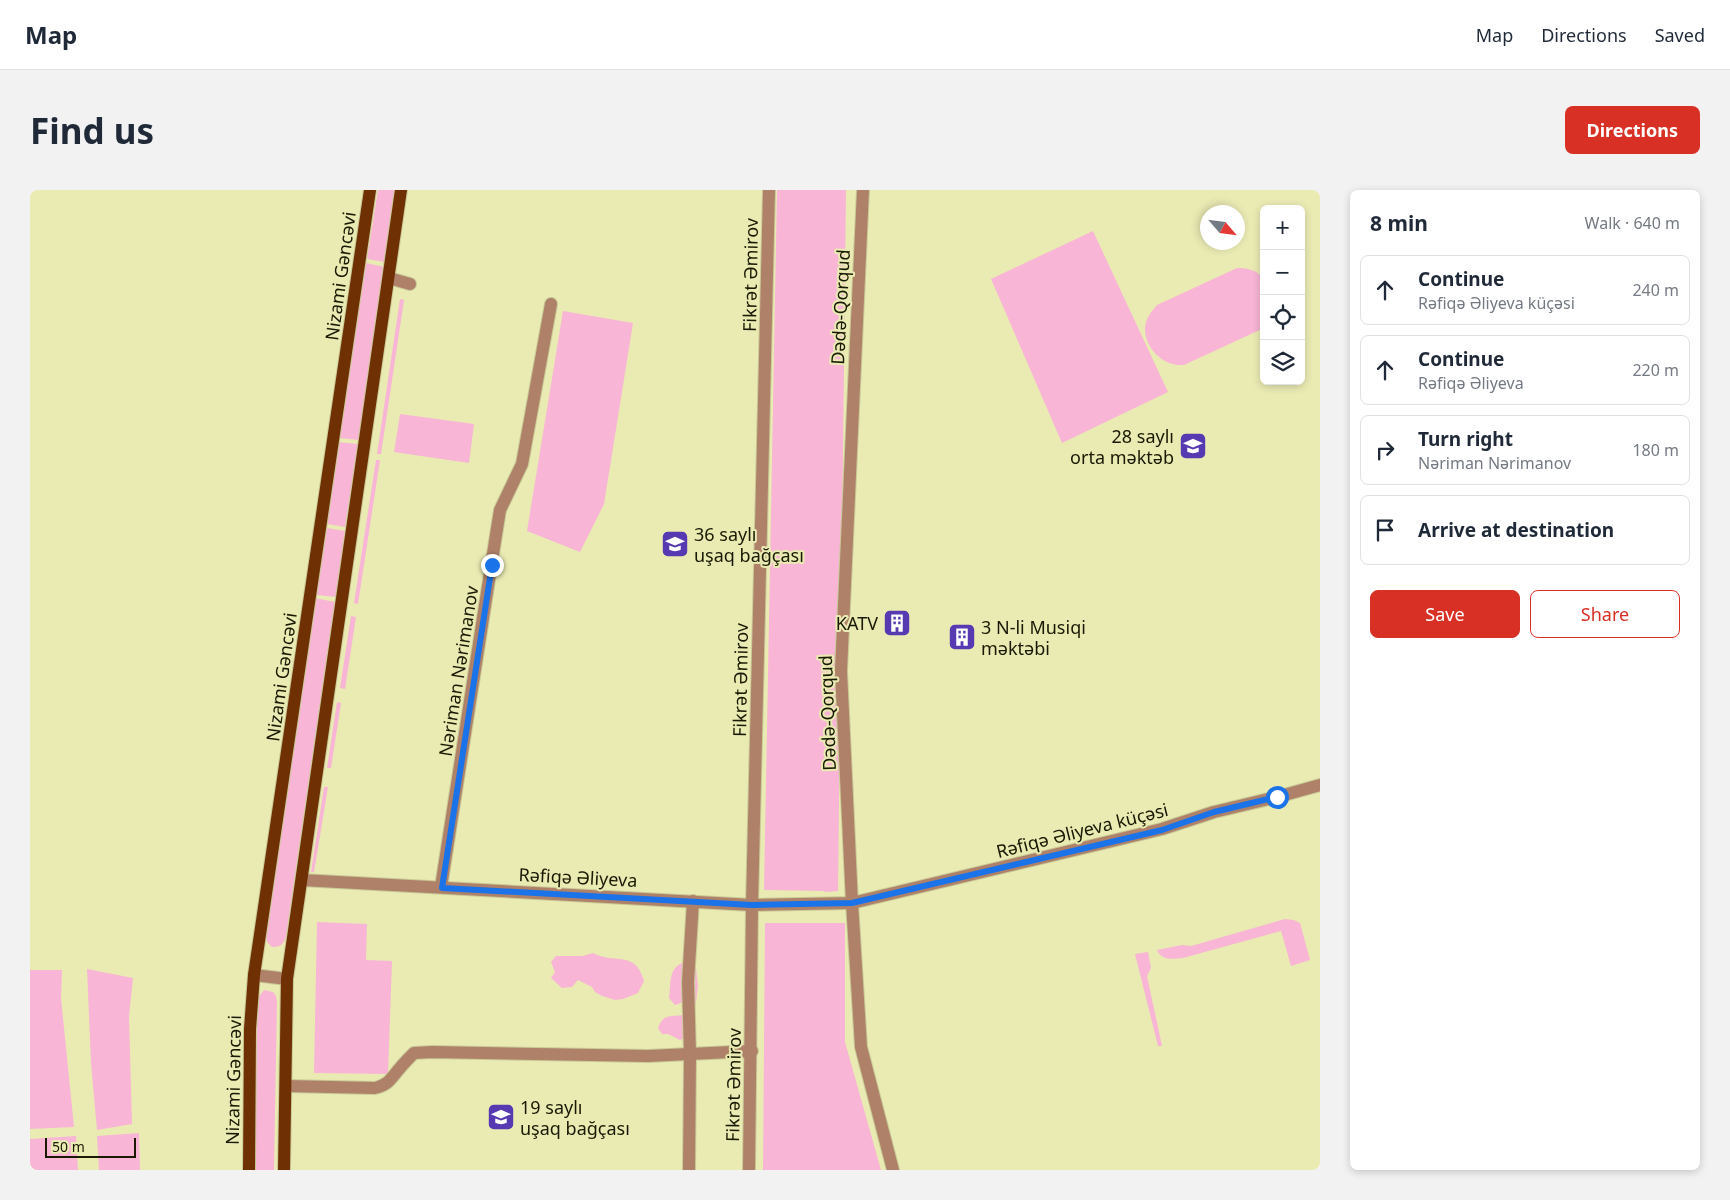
<!DOCTYPE html>
<meta charset="utf-8">
<style>
body{margin:0;font-family:"Noto Sans",sans-serif;background:#f2f2f3;color:#1f2937}
.controls{position:absolute;right:15px;top:15px;display:grid;overflow:hidden;border-radius:8px;box-shadow:0 2px 8px #0003}
.controls button{width:45px;height:45px;display:grid;place-items:center;padding:0;border:0;border-bottom:1px solid #e0e1e3;background:#fff;color:#1f2937;font:25px sans-serif}
.compass{position:absolute;left:1170px;top:15px;width:45px;height:45px;border-radius:50%;background:#fff;box-shadow:0 2px 8px #0003;rotate:118deg}
.scale{position:absolute;left:15px;bottom:12px;width:91px;box-sizing:border-box;padding-left:5px;border:2px solid #191904;border-top:0;font-size:14px;line-height:18px;white-space:nowrap;color:#191904;-webkit-text-stroke:4px #eaebb3;paint-order:stroke}
.stop{position:absolute;width:15px;height:15px;margin:-11px;border:4px solid #1a73e8;border-radius:50%;background:#fff}
.stop.end{background:#1a73e8;border-color:#fff;box-shadow:0 1px 5px #0008}
.list{margin:0;padding:0;list-style:none}
h2{display:flex;justify-content:space-between;align-items:center;height:65px;margin:0;padding:0 20px;font-size:21px}
h2 small{font-size:16px;font-weight:400;color:#747a83}
.list li{display:grid;grid-template-columns:32px 1fr auto;gap:15px;align-items:center;box-sizing:border-box;height:70px;margin:0 10px 10px;padding:0 10px;border:1px solid #e0e1e3;border-radius:8px}
.list b{display:block;font-size:19px;white-space:nowrap}
.list p{margin:0;font-size:16px;white-space:nowrap;color:#747a83}
.list em{font-size:16px;font-style:normal;color:#747a83}
.actions{display:flex;gap:10px;padding:15px 20px}
.actions a{flex:1;padding:11px 0;border:1px solid #d93025;border-radius:8px;text-align:center;font-size:18px;color:#d93025}
.actions .main{background:#d93025;color:#fff}
.icon{flex:none;width:28px;height:28px;fill:none;stroke:currentColor;stroke-width:2;stroke-linecap:round;stroke-linejoin:round}
.map{position:relative;flex:none;width:1290px;height:980px;overflow:hidden;border-radius:8px}
header{display:flex;align-items:center;gap:30px;box-sizing:border-box;height:70px;padding:0 25px;background:#fff;border-bottom:1px solid #e0e1e3}
header strong{font-size:24px}
nav{display:flex;gap:28px;margin-inline-start:auto;font-size:18px}
.intro{display:flex;align-items:center;justify-content:space-between;box-sizing:border-box;height:120px;padding:0 30px}
h1{margin:0;font-size:35px}
.button{padding:12px 22px;border-radius:8px;background:#d93025;color:#fff;font-size:18px;font-weight:700}
main{display:flex;gap:30px;padding:0 30px}
aside{flex:1;background:#fff;border-radius:8px;box-shadow:0 2px 8px #0003}
.map>svg:first-child{display:block}
.green{fill:#f8b5d5}
.lines{fill:none;stroke-linecap:round;stroke-linejoin:round}
.minor-casing{stroke:#c9c997;stroke-width:14}
.primary-casing{stroke:#c9c997;stroke-width:14}
.minor{stroke:#af8168;stroke-width:12}
.primary{stroke:#6f3004;stroke-width:12}
.route{stroke:#1a73e8;stroke-width:6}
.labels{text-anchor:middle;dominant-baseline:central;stroke-width:4;stroke-linejoin:round;paint-order:stroke}
.street-label{font-size:18px;fill:#191904;stroke:#eaebb3}
.poi-label{font-size:18px;fill:#191904;stroke:#eaebb3;text-anchor:start}
</style>
<header>
<strong>Map</strong>
<nav><a>Map</a><a>Directions</a><a>Saved</a></nav>
</header>
<div class="intro"><h1>Find us</h1><a class="button">Directions</a></div>
<main>
<div class="map">
<svg width="1290" height="980" viewBox="0 0 1290 980">
<rect width="100%" height="100%" fill="#eaebb3"/>
<!-- green -->
<g class="green">
<polygon points="348,0 366,0 355,72 337,69"/>
<polygon points="747,0 816,0 808,701 795,702 794,701 734,700"/>
<polygon points="1063,41 1138,202 1032,253 961,89"/>
<polygon points="336,73 355,77 329,250 309,248"/>
<path d="M 1207,78 C 1218,78 1227,80 1234,89 L 1234,138 L 1154,175 C 1134,177 1115,159 1115,139 C 1115,129 1121,122 1127,115 Z"/>
<polygon points="370,109 374,110 351,264 347,264"/>
<polygon points="533,121 603,133 574,314 550,362 497,341"/>
<polygon points="370,224 444,234 439,273 364,262"/>
<polygon points="308,252 328,254 315,337 297,334"/>
<polygon points="346,270 350,270 328,414 324,413"/>
<polygon points="297,338 315,341 306,407 286,405"/>
<path d="M 285,408 L 305,412 L 256,747 C 253,755 250,757 242,757 L 237,752 L 236,747 Z"/>
<polygon points="321,426 326,427 315,499 310,498"/>
<polygon points="307,512 311,513 301,578 297,578"/>
<polygon points="294,597 298,597 284,682 281,682"/>
<path d="M 1255,729 L 1264,730 L 1270,733 L 1280,770 L 1261,776 L 1251,741 L 1153,768 C 1143,769 1132,771 1127,760 L 1152,755 L 1161,756 Z"/>
<polygon points="287,732 337,734 336,770 362,771 358,884 284,883"/>
<polygon points="735,733 815,733 815,852 851,980 733,980"/>
<polygon points="1118,762 1121,778 1117,786 1132,856 1128,856 1105,764"/>
<path d="M 563,763 C 585,775 605,759 614,791 L 608,803 L 593,809 L 585,810 L 572,806 L 565,802 L 562,797 L 548,790 L 542,797 L 532,798 L 521,788 L 525,782 L 521,772 L 526,766 L 552,766 Z"/>
<path d="M 652,773 L 660,773 L 666,778 L 668,796 L 666,813 L 657,811 L 645,815 L 639,808 C 641,795 638,779 652,773 Z"/>
<polygon points="57,779 103,788 99,826 102,934 67,940 61,873"/>
<polygon points="0,780 32,780 31,808 44,937 0,939"/>
<polygon points="234,800 243,802 246,806 247,812 244,980 224,980 227,809"/>
<path d="M 652,825 L 654,827 L 657,847 L 650,850 L 638,844 L 632,844 L 628,838 C 633,824 639,827 652,825 Z"/>
<polygon points="109,943 110,980 69,980 67,946"/>
<polygon points="46,946 48,980 0,980 0,949"/>
</g>
<g class="lines">
<!-- minor casing -->
<g class="minor-casing">
<g id="minor">
<polyline points="833,0 811,481 822,713 831,857 863,980"/>
<polyline points="359,88 380,94"/>
<polyline points="272,690 722,715 822,713 1132,639 1184,622 1247,607 1290,595"/>
<polyline points="411,697 466,345 470,320 492,274 521,114"/>
<polyline points="224,785 257,789"/>
<path d="M 256,896 L 345,898 C 359,895 361,888 370,878 C 374,873 379,868 384,863 L 402,862 L 618,866 L 722,861"/>
<polyline points="659,980 660,864 658,792 663,711"/>
<polyline points="719,980 722,715 739,0"/>
</g>
</g>
<!-- primary casing -->
<g class="primary-casing">
<g id="primary">
<polyline points="219,980 220,839 224,785 340,0"/>
<polyline points="254,980 257,789 371,0"/>
</g>
</g>
<!-- minor -->
<use href="#minor" class="minor"/>
<!-- primary -->
<use href="#primary" class="primary"/>
</g>
<g class="lines">
<!-- route -->
<polyline class="route" points="462,375 412,698 722,715 822,713 1132,640 1184,622 1247,607"/>
</g>
<!-- icons -->
<defs>
<g id="school-square" transform="scale(1.4375)"><rect x="-9" y="-9" width="18" height="18" rx="4" fill="#5739b1" stroke="#eaebb3"/><path d="M0-5L7-2L0 1L-7-2ZM-4 1L0 2.5L4 1V4Q0 6-4 4Z" fill="#fff"/></g>
<g id="building-square" transform="scale(1.4375)"><rect x="-9" y="-9" width="18" height="18" rx="4" fill="#5739b1" stroke="#eaebb3"/><path d="M-4-6H4V6H1V3H-1V6H-4ZM-2.5-4.3h1.7v1.8h-1.7ZM.8-4.3h1.7v1.8H.8ZM-2.5-1h1.7V.8h-1.7ZM.8-1h1.7V.8H.8Z" fill="#fff"/></g>
</defs>
<g fill-rule="evenodd">
<use href="#school-square" x="1163" y="256"/>
<use href="#school-square" x="645" y="354"/>
<use href="#building-square" x="867" y="433"/>
<use href="#building-square" x="932" y="447"/>
<use href="#school-square" x="471" y="927"/>
</g>
<g class="labels">
<!-- street labels -->
<g class="street-label">
<text transform="translate(720 85) rotate(-89)">Fikrət Əmirov</text>
<text transform="translate(310 86) rotate(-82)">Nizami Gəncəvi</text>
<text transform="translate(810 117) rotate(-87)">Dədə-Qorqud</text>
<text transform="translate(428 481) rotate(-81)">Nəriman Nərimanov</text>
<text transform="translate(251 487) rotate(-82)">Nizami Gəncəvi</text>
<text transform="translate(710 490) rotate(-89)">Fikrət Əmirov</text>
<text transform="translate(797 523) rotate(-92)">Dədə-Qorqud</text>
<text transform="translate(1052 640) rotate(-14)">Rəfiqə Əliyeva küçəsi</text>
<text transform="translate(548 687) rotate(3)">Rəfiqə Əliyeva</text>
<text transform="translate(203 890) rotate(-89)">Nizami Gəncəvi</text>
<text transform="translate(703 895) rotate(-89)">Fikrət Əmirov</text>
</g>
<!-- poi labels -->
<g class="poi-label">
<text x="1144" y="246" text-anchor="end">28 saylı<tspan x="1144" dy="21">orta məktəb</tspan></text>
<text x="664" y="344">36 saylı<tspan x="664" dy="21">uşaq bağçası</tspan></text>
<text x="848" y="433" text-anchor="end">KATV</text>
<text x="951" y="437">3 N-li Musiqi<tspan x="951" dy="21">məktəbi</tspan></text>
<text x="490" y="917">19 saylı<tspan x="490" dy="21">uşaq bağçası</tspan></text>
</g>
</g>
</svg>
<div class="controls">
<button>+</button>
<button>−</button>
<button><svg class="icon" aria-label="locate" viewBox="0 0 24 24"><circle cx="12" cy="12" r="6"/><path d="M12 2v4M12 18v4M2 12h4M18 12h4"/></svg></button>
<button><svg class="icon" aria-label="layers" viewBox="0 0 24 24"><path d="M12 4l9 5-9 5-9-5zM3 14l9 5 9-5"/></svg></button>
</div>
<svg class="compass" viewBox="-18 -18 36 36"><path d="M0-13l5 13h-10z" fill="#e53935"/><path d="M0 13l5-13h-10z" fill="#747a83"/></svg>
<div class="scale">50 m</div>
<div class="stop" style="left:1247px;top:607px"></div>
<div class="stop end" style="left:462px;top:375px"></div>
</div>
<aside>
<h2>8 min<small>Walk · 640 m</small></h2>
<ul class="list">
<li><svg class="icon" aria-label="ahead" viewBox="0 0 24 24"><path d="M12 20V5M6 11l6-6 6 6"/></svg><div><b>Continue</b><p>Rəfiqə Əliyeva küçəsi</p></div><em>240 m</em></li>
<li><svg class="icon" aria-label="ahead" viewBox="0 0 24 24"><path d="M12 20V5M6 11l6-6 6 6"/></svg><div><b>Continue</b><p>Rəfiqə Əliyeva</p></div><em>220 m</em></li>
<li><svg class="icon" aria-label="right" viewBox="0 0 24 24"><path d="M7 20v-9h11M14 6l5 5-5 5"/></svg><div><b>Turn right</b><p>Nəriman Nərimanov</p></div><em>180 m</em></li>
<li><svg class="icon" aria-label="arrive" viewBox="0 0 24 24"><path d="M6 21V4h12l-3 4 3 4H6"/></svg><div><b>Arrive at destination</b></div></li>
</ul>
<div class="actions"><a class="main">Save</a><a>Share</a></div>
</aside>
</main>
